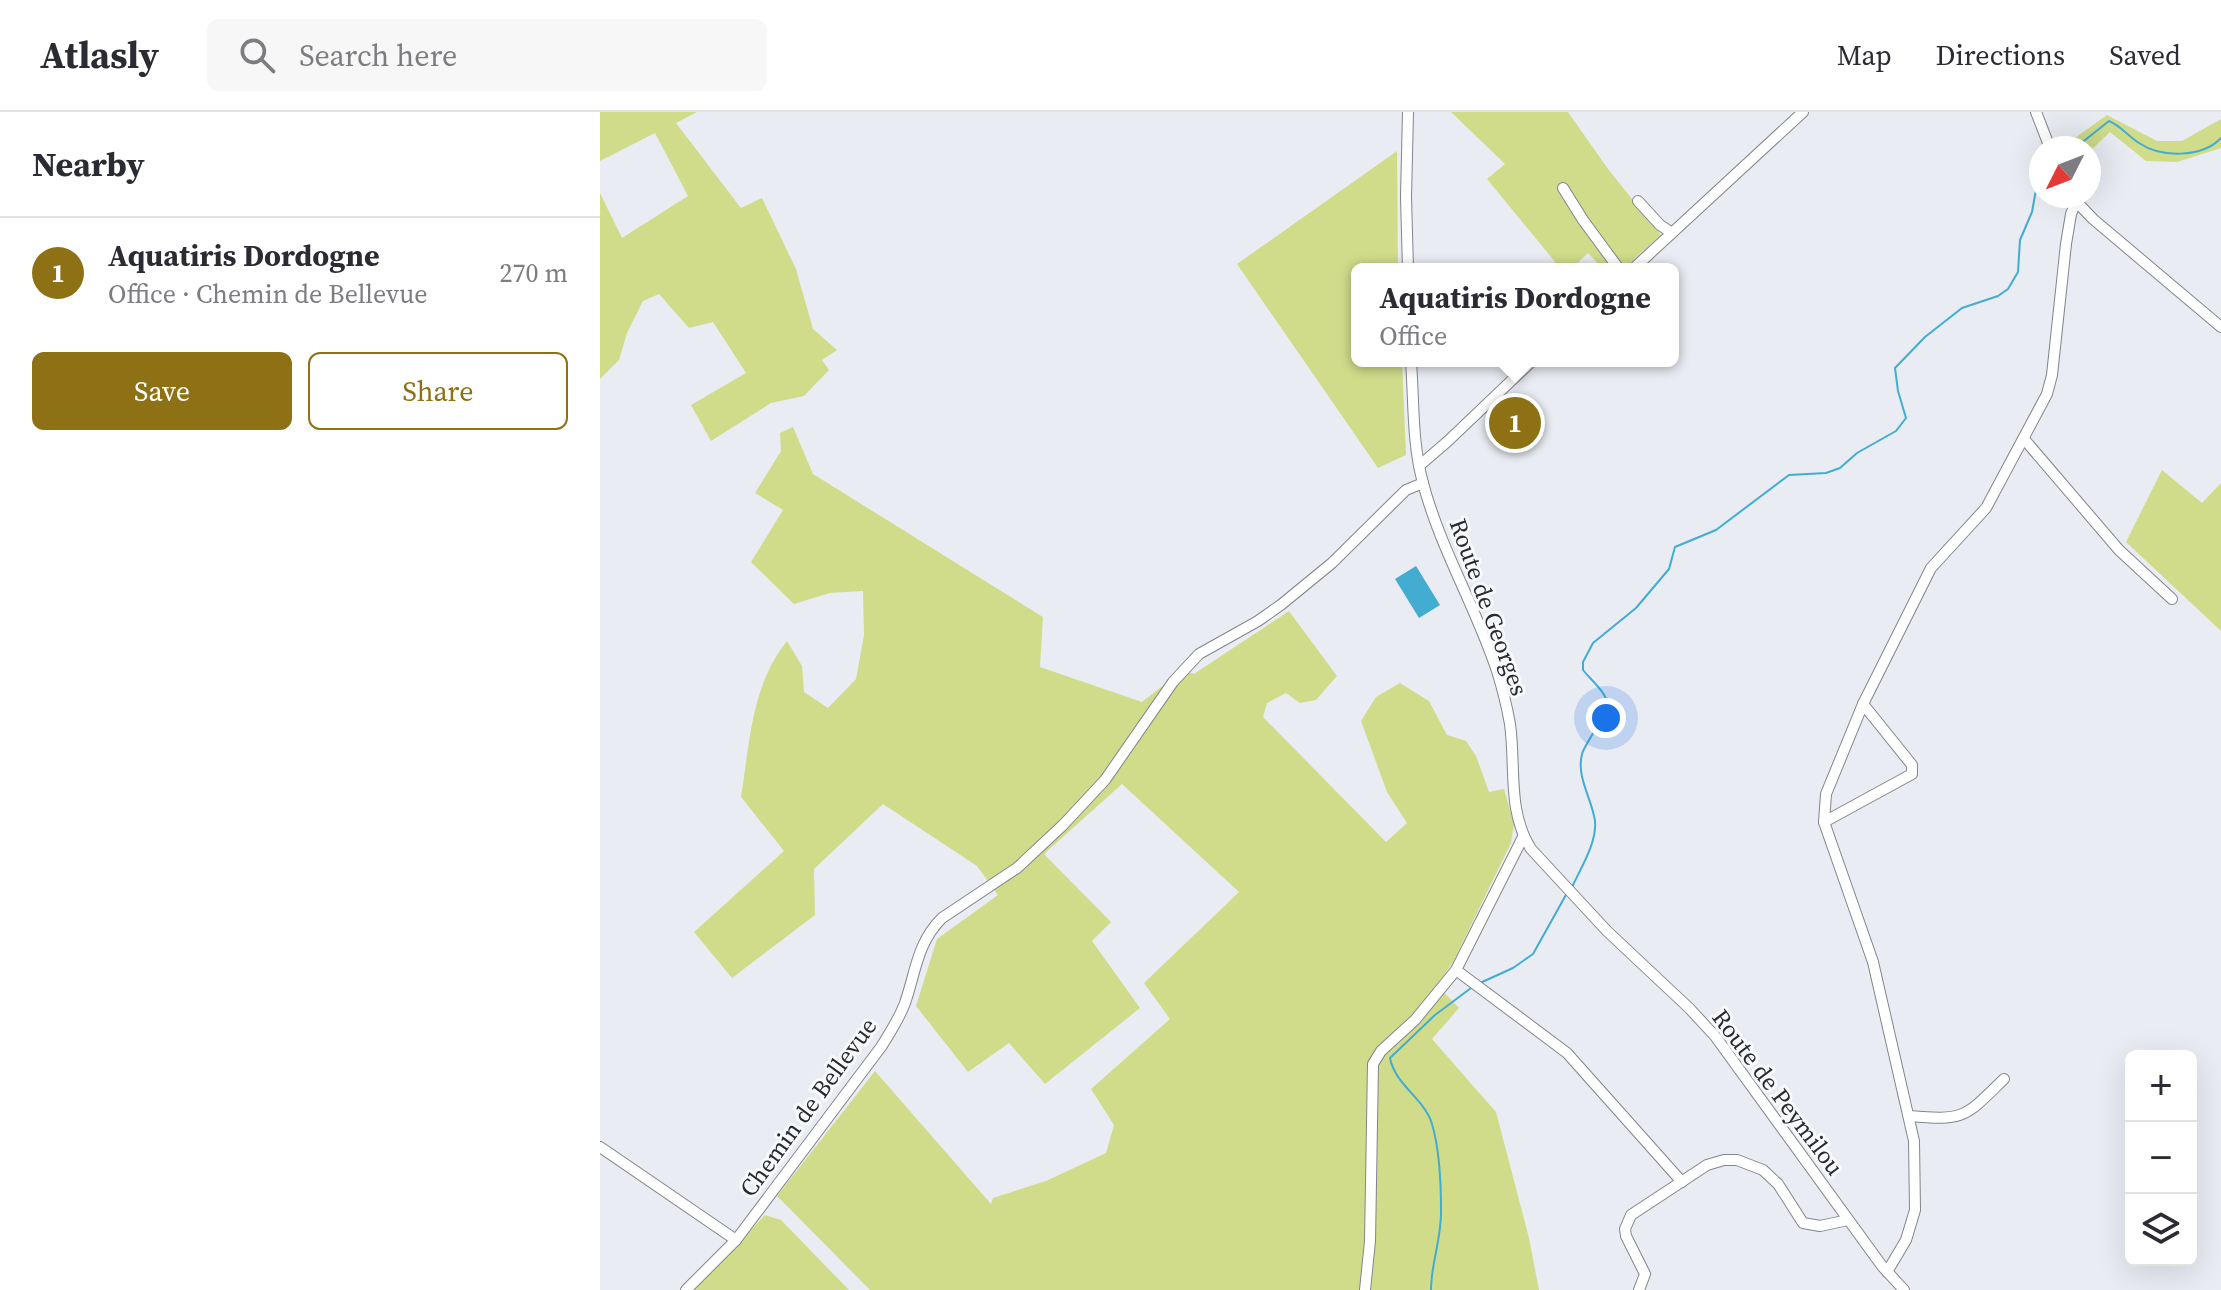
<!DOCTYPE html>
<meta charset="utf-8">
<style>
body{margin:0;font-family:"Source Serif 4",serif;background:#f7f7f7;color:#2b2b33}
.controls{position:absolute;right:24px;bottom:24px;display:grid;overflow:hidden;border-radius:12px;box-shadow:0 8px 32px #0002}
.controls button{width:72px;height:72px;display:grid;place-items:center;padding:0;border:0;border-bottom:2px solid #e1e1e2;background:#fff;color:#2b2b33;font:40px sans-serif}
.compass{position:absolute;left:1429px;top:24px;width:72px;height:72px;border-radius:50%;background:#fff;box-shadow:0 8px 32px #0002;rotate:228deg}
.you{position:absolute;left:1006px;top:606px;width:28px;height:28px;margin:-20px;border:6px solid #fff;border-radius:50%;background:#1a73e8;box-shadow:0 0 0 12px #1a73e833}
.badge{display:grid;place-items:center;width:52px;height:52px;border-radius:50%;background:#8e7115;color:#fff;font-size:26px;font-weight:700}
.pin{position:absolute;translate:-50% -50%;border:4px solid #fff;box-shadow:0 2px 8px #0006}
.popup{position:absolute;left:751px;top:151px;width:328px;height:104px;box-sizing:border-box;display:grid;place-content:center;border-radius:12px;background:#fff;filter:drop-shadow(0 2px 6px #0005);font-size:26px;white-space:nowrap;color:#7c7c81}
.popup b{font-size:30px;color:#2b2b33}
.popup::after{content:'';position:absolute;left:50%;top:100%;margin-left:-16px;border:16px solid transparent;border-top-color:#fff}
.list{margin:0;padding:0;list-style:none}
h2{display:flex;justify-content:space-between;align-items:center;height:104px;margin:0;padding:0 32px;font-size:34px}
h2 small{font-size:26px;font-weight:400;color:#7c7c81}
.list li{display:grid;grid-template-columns:52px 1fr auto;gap:24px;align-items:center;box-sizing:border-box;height:112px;padding:0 32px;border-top:2px solid #e1e1e2}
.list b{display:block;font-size:30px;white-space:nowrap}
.list p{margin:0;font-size:26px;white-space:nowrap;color:#7c7c81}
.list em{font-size:26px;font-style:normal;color:#7c7c81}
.actions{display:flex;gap:16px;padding:24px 32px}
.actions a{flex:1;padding:18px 0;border:2px solid #8e7115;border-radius:12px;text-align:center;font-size:28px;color:#8e7115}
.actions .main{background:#8e7115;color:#fff}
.icon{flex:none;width:44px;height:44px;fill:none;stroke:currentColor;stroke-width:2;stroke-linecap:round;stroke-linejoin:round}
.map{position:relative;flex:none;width:1621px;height:1178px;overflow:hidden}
header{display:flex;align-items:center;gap:48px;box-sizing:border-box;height:112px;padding:0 40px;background:#fff;border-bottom:2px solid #e1e1e2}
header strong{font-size:38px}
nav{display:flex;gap:44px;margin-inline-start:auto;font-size:28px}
.search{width:560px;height:72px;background:#f7f7f7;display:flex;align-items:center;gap:20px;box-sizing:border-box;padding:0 28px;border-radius:12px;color:#7c7c81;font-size:30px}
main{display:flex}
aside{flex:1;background:#fff}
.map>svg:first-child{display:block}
.green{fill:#d1dc8b}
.water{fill:#42add1}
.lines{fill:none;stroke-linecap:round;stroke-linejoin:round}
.stream{stroke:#42add1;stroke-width:2}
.minor-casing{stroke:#82858c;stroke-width:12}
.minor{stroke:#fff;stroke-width:10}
.labels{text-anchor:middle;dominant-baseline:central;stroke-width:6;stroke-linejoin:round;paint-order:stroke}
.street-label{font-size:24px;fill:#292a2d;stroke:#f7f9ff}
</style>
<header>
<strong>Atlasly</strong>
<div class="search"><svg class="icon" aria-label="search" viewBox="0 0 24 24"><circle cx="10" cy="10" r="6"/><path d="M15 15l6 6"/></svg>Search here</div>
<nav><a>Map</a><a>Directions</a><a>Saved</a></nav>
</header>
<main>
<aside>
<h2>Nearby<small></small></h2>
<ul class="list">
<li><span class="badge">1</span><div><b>Aquatiris Dordogne</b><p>Office · Chemin de Bellevue</p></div><em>270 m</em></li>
</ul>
<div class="actions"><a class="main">Save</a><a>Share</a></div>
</aside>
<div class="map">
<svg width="1621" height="1178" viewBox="0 0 1621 1178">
<rect width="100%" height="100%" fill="#e9ecf3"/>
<!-- green -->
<g class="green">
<polygon points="0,0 97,0 76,11 141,96 162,86 196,157 213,217 237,238 222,248 229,258 204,284 171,291 111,329 91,293 146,261 113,210 89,216 59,182 43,189 27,221 19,248 0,267 0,81 22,126 88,84 55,21 0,49"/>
<polygon points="851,0 968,0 1008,57 1061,123 1023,157 1003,157 988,141 971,157 961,157 887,67 905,52"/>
<polygon points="1507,3 1557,29 1582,29 1621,7 1621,36 1577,50 1546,49 1510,20 1489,40 1489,36 1461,36"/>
<polygon points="797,39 798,157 757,157 757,249 802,249 806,343 778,356 637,152"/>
<path d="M 193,315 L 213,362 L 443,505 L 440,555 L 542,590 L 583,558 L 594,562 L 689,499 L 737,564 L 716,588 L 700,591 L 686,581 L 667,591 L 663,605 L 786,730 L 807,711 L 787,680 L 761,609 L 776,585 L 800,571 L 829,589 L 847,623 L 866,629 L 876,644 L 889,680 L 904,677 L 914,712 L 911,731 L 853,850 L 837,873 L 859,896 L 832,927 L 896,1000 L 929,1126 L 939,1178 L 270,1178 L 177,1084 L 275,959 L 391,1092 L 393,1086 L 446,1069 L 506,1041 L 514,1013 L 491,977 L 570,907 L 544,871 L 639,780 L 522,672 L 444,742 L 511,810 L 492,829 L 540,896 L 445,972 L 409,931 L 368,960 L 316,894 L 337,827 L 398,783 L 377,754 L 283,692 L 214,757 L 215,803 L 132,866 L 94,820 L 184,739 L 141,685 C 150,630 151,574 187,529 L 202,554 L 204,580 L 228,596 L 256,567 L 264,523 L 263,479 L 230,481 L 194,492 L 151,450 L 183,398 L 155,381 L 181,339 L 180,321 Z"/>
<polygon points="1562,358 1602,391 1621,371 1621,519 1526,430"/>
<polygon points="165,1103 181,1108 249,1178 94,1178"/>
</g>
<!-- water -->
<polygon class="water" points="816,454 840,493 819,506 795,467"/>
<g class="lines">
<!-- stream -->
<g class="stream">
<path d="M 1475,36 L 1509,9 C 1521,14 1528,24 1539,31 C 1561,46 1602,46 1621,26"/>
<path d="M 973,773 C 982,754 997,730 995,709 C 992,687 976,665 982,642 C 986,629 1009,600 1008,593 C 1006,580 991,568 983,558 L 983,550 L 993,531 L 1036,496 L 1069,457 L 1075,435 L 1116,418 L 1189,363 L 1226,361 L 1240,356 L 1257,341 L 1296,319 L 1306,306 L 1298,279 L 1295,256 L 1325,225 L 1362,196 L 1398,184 L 1408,177 L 1418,160 L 1420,128 L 1432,100 L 1437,72 L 1441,66"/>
<polyline points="880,871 913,856 933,842 967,781"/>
<path d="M 831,1178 C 831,1151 842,1125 841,1098 C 841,1071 840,1039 832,1012 C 825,987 795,973 790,946 L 835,903 L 871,876"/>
</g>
<!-- minor casing -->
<g class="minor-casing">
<g id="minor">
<polyline points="808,0 806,85 808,157"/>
<polyline points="1436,0 1450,36"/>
<polyline points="963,76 983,108 1019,157"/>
<polyline points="1471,84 1493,107 1621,215"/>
<polyline points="1038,89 1060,113 1072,121"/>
<polyline points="1033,157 1203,0"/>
<path d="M 811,249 C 814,290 812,331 823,371 C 840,436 876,495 897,559 C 902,575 907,595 910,612 C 916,655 907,699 931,737 L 1007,819 L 1089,896 L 1115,924 L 1282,1154 L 1304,1178"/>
<polyline points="1424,327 1519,438 1572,487"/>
<polyline points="819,354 848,329 932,249"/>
<polyline points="1224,710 1312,662 1312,653 1263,592"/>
<polyline points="856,858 967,941 1082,1070"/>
<path d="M 1310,1004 C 1365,1009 1365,1005 1404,967"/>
<polyline points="0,1035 136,1128"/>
<polyline points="1287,1160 1306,1128 1315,1098 1314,1029 1273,850 1224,710 1226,682 1263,592 1331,456 1386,396 1447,282 1452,263 1466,132 1471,102 1476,90"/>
<path d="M 86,1178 L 136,1128 L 281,935 C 290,921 299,907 305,891 C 316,859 317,831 342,806 L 417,756 L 463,713 L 505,668 L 573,570 L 599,542 L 658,509 L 682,492 L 732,451 L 806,378 L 823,371"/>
<polyline points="765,1178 770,1129 773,952 781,939 815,908 856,858 923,725"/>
<polyline points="1039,1178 1045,1162 1026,1124 1025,1117 1031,1103 1107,1053 1124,1048 1137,1048 1163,1058 1178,1072 1203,1111 1220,1114 1248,1108"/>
</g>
</g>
<!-- minor -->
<use href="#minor" class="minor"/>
</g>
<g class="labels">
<!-- street labels -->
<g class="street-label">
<text transform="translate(889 495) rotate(70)">Route de Georges</text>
<text transform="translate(1178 980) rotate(53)">Route de Peymilou</text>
<text transform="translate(208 995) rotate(-54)">Chemin de Bellevue</text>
</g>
</g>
</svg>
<div class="controls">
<button>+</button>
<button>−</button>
<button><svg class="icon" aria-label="layers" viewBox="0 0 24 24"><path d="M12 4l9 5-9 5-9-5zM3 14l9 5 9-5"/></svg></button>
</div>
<svg class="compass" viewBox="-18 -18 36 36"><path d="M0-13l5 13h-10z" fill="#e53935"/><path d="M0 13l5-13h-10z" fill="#7c7c81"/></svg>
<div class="you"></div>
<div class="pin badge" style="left:915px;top:311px">1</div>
<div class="popup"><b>Aquatiris Dordogne</b>Office</div>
</div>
</main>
